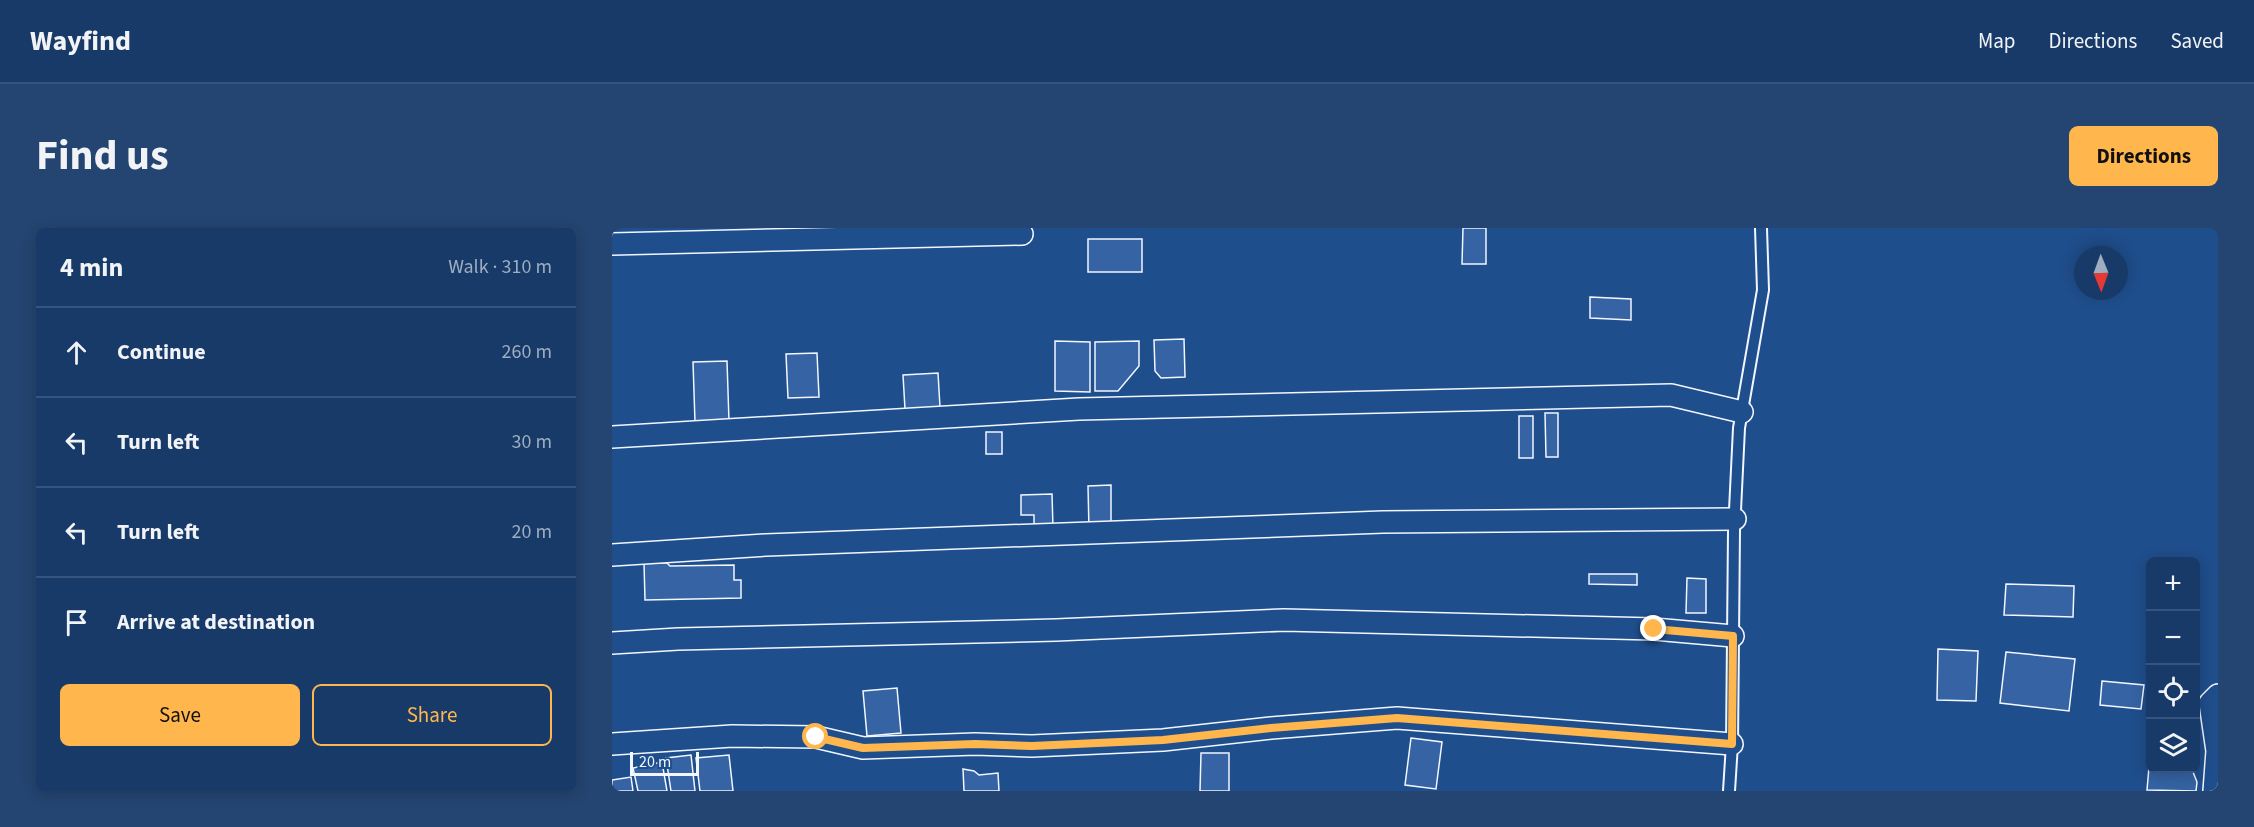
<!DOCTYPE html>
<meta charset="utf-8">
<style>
body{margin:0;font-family:"Source Sans 3",sans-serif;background:#244571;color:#f1f3f6}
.controls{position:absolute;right:18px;bottom:18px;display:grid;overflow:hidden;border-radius:9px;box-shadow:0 3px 15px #0003}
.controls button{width:54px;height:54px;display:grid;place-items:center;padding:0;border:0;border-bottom:2px solid #36547d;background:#173a69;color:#f1f3f6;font:30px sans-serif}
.compass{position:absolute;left:1462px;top:18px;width:54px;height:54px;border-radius:50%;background:#173a69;box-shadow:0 3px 15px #0003;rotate:179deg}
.scale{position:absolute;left:18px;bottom:15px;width:69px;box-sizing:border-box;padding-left:6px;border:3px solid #f2f6ff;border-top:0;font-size:16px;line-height:21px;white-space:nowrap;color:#f2f6ff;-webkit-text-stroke:4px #1f4e8c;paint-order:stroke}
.stop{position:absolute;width:18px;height:18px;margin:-14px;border:4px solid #ffb74d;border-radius:50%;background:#fff}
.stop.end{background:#ffb74d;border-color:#fff;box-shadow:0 2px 6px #0008}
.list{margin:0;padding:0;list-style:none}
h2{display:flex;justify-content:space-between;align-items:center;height:78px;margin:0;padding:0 24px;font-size:26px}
h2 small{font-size:20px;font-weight:400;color:#9eadc0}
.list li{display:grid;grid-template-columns:39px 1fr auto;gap:18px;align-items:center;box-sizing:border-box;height:90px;padding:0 24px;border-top:2px solid #36547d}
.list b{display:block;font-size:22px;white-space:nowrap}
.list em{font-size:20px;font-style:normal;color:#9eadc0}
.actions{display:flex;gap:12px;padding:18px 24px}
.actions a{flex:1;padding:14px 0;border:2px solid #ffb74d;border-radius:9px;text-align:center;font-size:21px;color:#ffb74d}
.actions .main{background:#ffb74d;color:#111}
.icon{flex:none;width:33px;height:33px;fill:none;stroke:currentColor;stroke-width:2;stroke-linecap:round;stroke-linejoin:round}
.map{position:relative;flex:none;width:1606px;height:563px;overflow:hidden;border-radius:9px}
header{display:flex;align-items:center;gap:36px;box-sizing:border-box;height:84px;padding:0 30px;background:#173a69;border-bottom:2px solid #36547d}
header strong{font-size:28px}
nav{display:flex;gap:33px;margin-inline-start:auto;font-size:21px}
.intro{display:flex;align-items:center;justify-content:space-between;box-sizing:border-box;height:144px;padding:0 36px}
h1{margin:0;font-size:42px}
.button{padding:15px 27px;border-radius:9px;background:#ffb74d;color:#111;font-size:21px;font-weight:700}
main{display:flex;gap:36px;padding:0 36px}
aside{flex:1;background:#173a69;border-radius:9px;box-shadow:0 3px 15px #0003}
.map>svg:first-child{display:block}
.building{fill:#3563a3;stroke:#f2f6ff;stroke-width:1.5}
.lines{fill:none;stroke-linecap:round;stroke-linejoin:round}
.lane-casing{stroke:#f2f6ff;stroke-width:14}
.street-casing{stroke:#f2f6ff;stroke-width:24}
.lane{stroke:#1f4e8c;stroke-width:10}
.street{stroke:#1f4e8c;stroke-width:21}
.route{stroke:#ffb74d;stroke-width:8}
</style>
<header>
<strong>Wayfind</strong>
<nav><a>Map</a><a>Directions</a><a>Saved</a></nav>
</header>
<div class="intro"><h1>Find us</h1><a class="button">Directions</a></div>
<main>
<aside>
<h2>4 min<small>Walk · 310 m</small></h2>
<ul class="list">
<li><svg class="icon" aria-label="ahead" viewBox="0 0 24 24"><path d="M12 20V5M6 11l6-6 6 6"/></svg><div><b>Continue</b></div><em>260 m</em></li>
<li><svg class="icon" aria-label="left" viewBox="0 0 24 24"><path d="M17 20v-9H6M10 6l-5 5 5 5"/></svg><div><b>Turn left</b></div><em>30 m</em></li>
<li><svg class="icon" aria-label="left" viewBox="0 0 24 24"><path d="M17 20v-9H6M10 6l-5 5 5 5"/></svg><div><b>Turn left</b></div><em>20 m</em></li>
<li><svg class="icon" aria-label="arrive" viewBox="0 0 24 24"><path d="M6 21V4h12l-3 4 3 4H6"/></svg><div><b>Arrive at destination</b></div></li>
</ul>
<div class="actions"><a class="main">Save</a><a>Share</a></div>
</aside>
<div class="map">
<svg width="1606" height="563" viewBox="0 0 1606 563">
<rect width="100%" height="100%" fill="#1f4e8c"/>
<!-- building -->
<g class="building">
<polygon points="851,0 874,0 874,36 850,36"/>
<rect x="476" y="11" width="54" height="33"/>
<polygon points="978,69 1019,71 1019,92 978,90"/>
<polygon points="572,111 573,149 549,150 543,143 542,112"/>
<polygon points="443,113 478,114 478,164 443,163"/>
<polygon points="527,113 527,138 506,163 483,163 483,114"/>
<polygon points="205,125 207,169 176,170 174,126"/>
<polygon points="115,133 117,193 83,194 81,134"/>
<polygon points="326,145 328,179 293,181 291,147"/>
<polygon points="933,185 946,185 946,229 934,229"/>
<rect x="907" y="188" width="14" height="42"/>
<rect x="374" y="204" width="16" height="22"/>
<polygon points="499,257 499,300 477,302 476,258"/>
<polygon points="440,266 441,300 422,300 422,287 409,287 409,267"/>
<polygon points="32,335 55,335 58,338 122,337 122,352 129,352 129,370 33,372"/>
<polygon points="977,346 1025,346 1025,357 977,356"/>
<polygon points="1075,350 1094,351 1094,385 1074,385"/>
<polygon points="1394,356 1462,358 1461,389 1392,387"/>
<polygon points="1326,421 1366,423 1364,473 1325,472"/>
<polygon points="1394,424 1463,431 1457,483 1388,475"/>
<polygon points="1490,453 1532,457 1529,481 1488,477"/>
<polygon points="285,460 289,505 255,508 251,463"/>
<polygon points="799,510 830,514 824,561 793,557"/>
<polygon points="589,525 617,525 617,563 588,563"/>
<polygon points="79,527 83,563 59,563 54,530"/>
<polygon points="117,527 121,563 88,563 84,530"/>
<polygon points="50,534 55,563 26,563 21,540"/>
<polygon points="1537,539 1581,544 1585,554 1584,563 1535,562"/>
<polygon points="351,541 362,543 367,547 386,545 387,563 352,563"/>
<polygon points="19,549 21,563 0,563 0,552"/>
</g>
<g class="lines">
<!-- lane casing -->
<g class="lane-casing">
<polyline id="lane" points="1117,563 1120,516 1122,303 1127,200 1151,62 1149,0"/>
</g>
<!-- street casing -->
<g class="street-casing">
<g id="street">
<polyline points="0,16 410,6"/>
<polyline points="0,209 467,181 1059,167 1130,184"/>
<polyline points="0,327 154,317 771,294 1123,291"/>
<polyline points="0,415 66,411 444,402 672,392 1042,401 1121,408"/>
<polyline points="0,516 120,508 204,509 251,520 363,516 420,518 551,512 659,500 785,490 1120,516"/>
<polyline points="1602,563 1605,523 1598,475 1606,467"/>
</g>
</g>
<!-- lane -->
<use href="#lane" class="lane"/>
<!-- street -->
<use href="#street" class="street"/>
</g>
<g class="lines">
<!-- route -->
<polyline class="route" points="204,509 251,520 363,516 420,518 551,512 659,500 785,490 1120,516 1121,408 1042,401"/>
</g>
</svg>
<div class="controls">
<button>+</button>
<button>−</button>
<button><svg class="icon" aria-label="locate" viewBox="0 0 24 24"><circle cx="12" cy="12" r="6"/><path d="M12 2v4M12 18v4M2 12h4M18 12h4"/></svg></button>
<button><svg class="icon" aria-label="layers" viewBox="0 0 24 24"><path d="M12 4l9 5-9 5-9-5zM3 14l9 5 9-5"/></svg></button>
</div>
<svg class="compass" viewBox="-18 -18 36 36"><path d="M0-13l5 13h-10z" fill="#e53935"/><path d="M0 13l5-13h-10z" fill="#9eadc0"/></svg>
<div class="scale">20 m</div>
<div class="stop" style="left:204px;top:509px"></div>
<div class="stop end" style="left:1042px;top:401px"></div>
</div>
</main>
